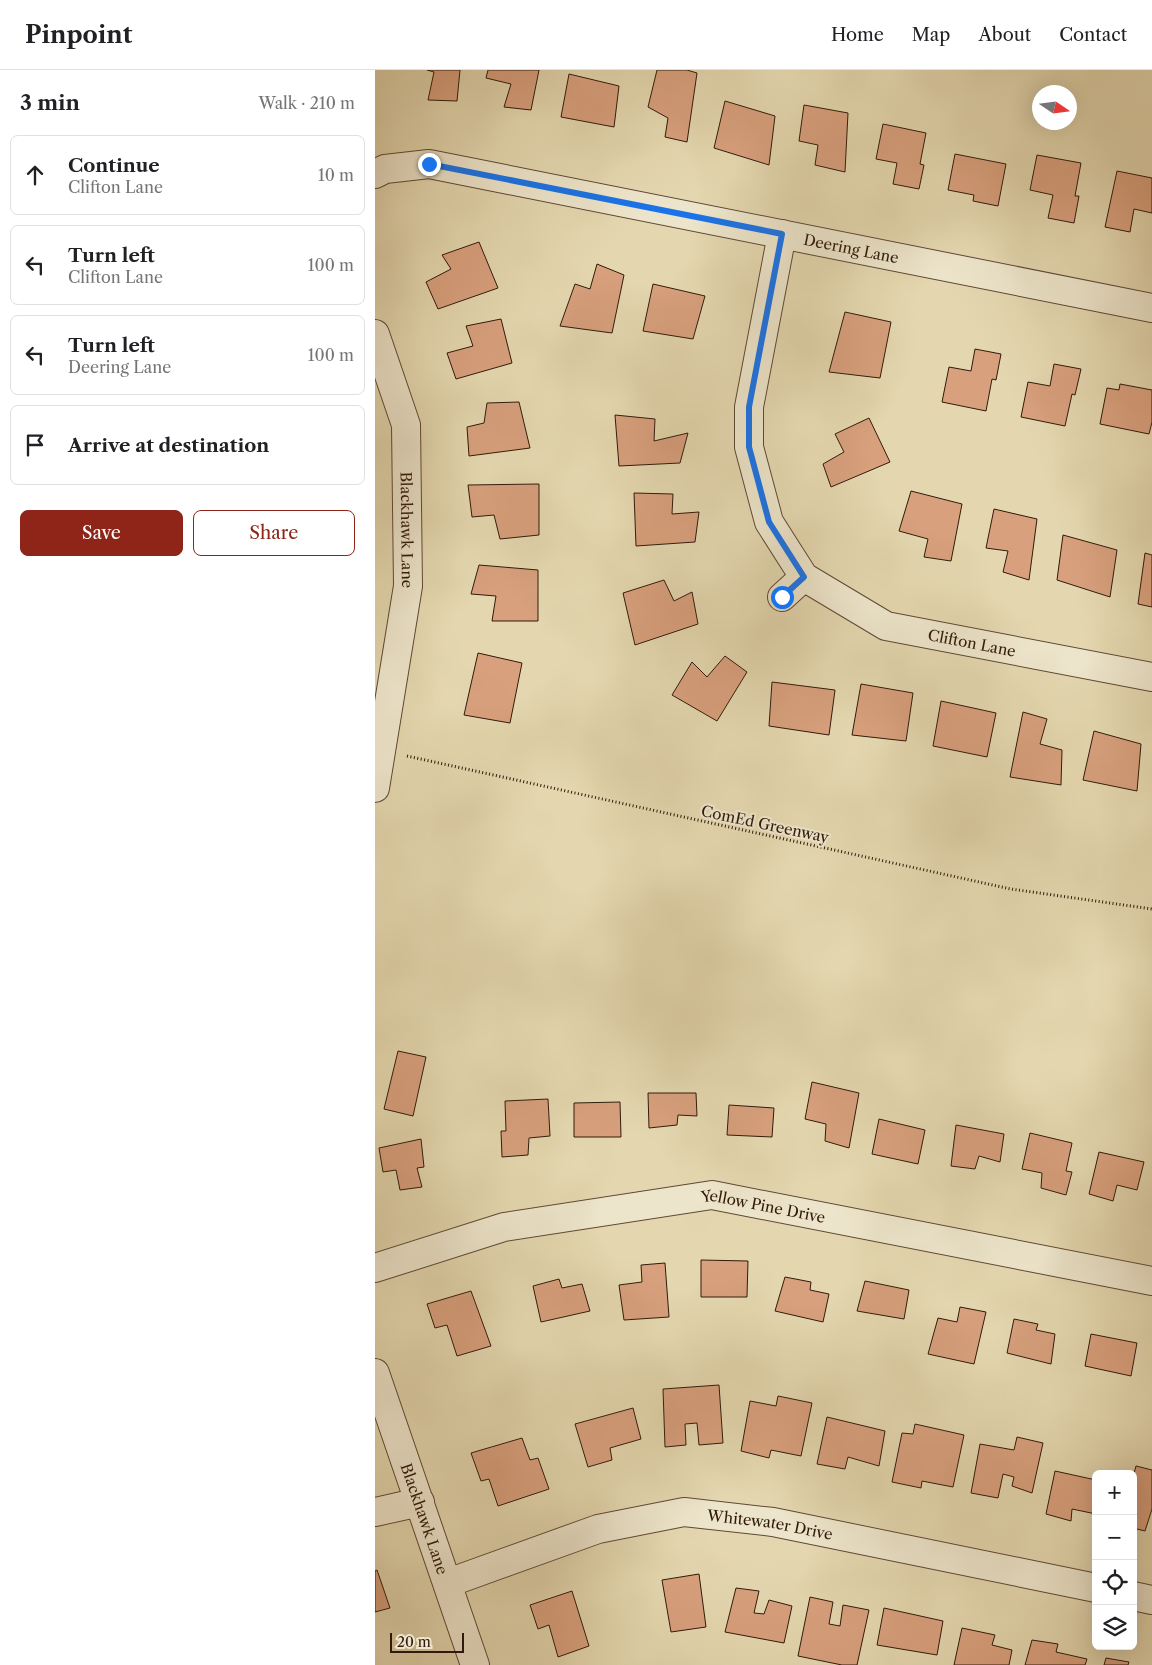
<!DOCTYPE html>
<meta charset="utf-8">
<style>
body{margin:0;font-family:"Libre Caslon Text",serif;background:#f6f6f6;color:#202124}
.controls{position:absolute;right:15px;bottom:15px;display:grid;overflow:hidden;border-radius:8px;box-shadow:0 5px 20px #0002}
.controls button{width:45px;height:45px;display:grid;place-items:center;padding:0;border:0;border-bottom:1px solid #e0e0e0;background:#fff;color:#202124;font:25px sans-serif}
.compass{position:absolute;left:657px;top:15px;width:45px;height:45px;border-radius:50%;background:#fff;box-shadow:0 5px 20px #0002;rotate:103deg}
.scale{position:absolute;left:15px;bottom:12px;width:74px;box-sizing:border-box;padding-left:5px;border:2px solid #311a0b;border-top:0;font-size:14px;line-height:18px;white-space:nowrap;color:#311a0b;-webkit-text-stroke:4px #ede5cb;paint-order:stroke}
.stop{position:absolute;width:15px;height:15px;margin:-11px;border:4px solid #1a73e8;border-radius:50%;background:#fff}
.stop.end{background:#1a73e8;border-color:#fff;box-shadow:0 1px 5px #0008}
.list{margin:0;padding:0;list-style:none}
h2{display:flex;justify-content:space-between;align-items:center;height:65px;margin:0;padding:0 20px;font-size:21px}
h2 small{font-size:16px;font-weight:400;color:#757577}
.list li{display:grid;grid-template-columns:32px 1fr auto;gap:15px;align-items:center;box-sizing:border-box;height:80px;margin:0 10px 10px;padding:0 10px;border:1px solid #e0e0e0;border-radius:8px}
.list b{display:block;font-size:19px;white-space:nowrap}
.list p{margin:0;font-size:16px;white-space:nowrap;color:#757577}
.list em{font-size:16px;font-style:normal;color:#757577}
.actions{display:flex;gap:10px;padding:15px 20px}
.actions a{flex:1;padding:11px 0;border:1px solid #8f2418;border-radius:8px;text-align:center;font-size:18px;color:#8f2418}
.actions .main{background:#8f2418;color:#fff}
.icon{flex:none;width:28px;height:28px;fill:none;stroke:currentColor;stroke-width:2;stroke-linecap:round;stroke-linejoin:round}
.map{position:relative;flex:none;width:777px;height:1595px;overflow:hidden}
header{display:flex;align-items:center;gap:30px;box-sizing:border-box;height:70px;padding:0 25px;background:#fff;border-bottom:1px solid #e0e0e0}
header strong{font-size:24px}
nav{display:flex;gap:28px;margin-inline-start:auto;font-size:18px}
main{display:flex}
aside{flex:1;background:#fff}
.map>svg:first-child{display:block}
.building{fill:#d8a07d;stroke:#311a0b}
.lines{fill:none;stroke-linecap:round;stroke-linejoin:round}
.minor-casing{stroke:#5e4934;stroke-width:30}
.path{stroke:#311a0b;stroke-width:3;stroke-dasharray:1 2.5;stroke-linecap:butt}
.minor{stroke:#ede5cb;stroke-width:28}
.route{stroke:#1a73e8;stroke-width:6}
.labels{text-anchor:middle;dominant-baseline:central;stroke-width:4;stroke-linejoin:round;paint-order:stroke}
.street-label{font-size:15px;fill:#311a0b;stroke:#ede5cb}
</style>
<header>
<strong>Pinpoint</strong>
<nav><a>Home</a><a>Map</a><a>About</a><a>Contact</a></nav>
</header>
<main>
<aside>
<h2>3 min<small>Walk · 210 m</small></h2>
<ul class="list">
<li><svg class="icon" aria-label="ahead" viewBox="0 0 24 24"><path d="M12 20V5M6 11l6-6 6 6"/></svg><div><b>Continue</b><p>Clifton Lane</p></div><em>10 m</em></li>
<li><svg class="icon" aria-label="left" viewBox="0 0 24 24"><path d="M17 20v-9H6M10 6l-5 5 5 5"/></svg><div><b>Turn left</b><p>Clifton Lane</p></div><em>100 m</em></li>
<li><svg class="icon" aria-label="left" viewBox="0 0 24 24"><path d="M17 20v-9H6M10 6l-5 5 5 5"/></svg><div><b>Turn left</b><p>Deering Lane</p></div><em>100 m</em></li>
<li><svg class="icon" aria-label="arrive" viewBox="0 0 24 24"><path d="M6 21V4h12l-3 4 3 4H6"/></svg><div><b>Arrive at destination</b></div></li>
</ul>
<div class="actions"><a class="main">Save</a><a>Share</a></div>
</aside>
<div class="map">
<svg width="777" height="1595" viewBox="0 0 777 1595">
<rect width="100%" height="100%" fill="#e4d7af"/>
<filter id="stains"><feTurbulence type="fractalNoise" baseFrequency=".004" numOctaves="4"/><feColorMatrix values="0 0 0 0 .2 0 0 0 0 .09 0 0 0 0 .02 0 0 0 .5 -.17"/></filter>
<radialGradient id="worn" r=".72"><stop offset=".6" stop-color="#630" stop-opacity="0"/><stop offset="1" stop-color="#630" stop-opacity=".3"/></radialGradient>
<!-- building -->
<g class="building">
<polygon points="52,0 85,0 82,31 53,30 59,2"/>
<polygon points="113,0 164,0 156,40 129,37 136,14 111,8"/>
<polygon points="282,0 312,0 322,3 312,72 290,67 293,48 273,37"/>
<polygon points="194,4 244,16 239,57 186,47"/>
<polygon points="350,31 400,46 394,95 339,78"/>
<polygon points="429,35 473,43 470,102 440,95 443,75 424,71"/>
<polygon points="508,54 551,63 545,94 549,95 544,119 518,114 522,93 501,89"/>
<polygon points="580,84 631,94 623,136 598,131 599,125 573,120"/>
<polygon points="662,85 706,93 700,126 704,126 699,153 673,148 678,125 655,120"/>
<polygon points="742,101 777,108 777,143 759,139 755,162 730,157"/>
<polygon points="104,172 123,218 63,239 51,212 76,199 67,185"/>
<polygon points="222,194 249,205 237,263 185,256 200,214 215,219"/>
<polygon points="278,214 330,226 318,269 268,261"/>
<polygon points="470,242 516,252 505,308 454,302"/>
<polygon points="126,249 137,293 81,309 72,283 98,276 91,256"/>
<polygon points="600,279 626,284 621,310 617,309 611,341 567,332 574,297 596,301"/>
<polygon points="679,294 706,299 700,325 697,324 690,356 646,347 653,312 675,316"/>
<polygon points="745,314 777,320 777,352 774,364 725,354 732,318 744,320"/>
<polygon points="144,332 155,378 94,386 92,357 109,353 112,333"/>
<polygon points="240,345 280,349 279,371 313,363 305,393 244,396"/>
<polygon points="494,348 515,392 456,417 448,394 469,382 460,364"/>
<polygon points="164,414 164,465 125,469 119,445 97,447 93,415"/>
<polygon points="536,421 587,434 576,491 549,487 553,469 524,461"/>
<polygon points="259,423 298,424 297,444 324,442 320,472 261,476"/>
<polygon points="619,439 662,449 654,510 628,502 633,481 611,478"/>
<polygon points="688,465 742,480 735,527 682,510"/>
<polygon points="770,483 777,485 777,537 763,534"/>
<polygon points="104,495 163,500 163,551 117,551 121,526 96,524"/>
<polygon points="289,510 299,531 317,522 323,554 260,575 248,523"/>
<polygon points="103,583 147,593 135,653 89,645"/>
<polygon points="350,586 372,602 342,651 297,625 317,592 332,607"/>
<polygon points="397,612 460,620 454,665 394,656"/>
<polygon points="486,614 538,623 531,671 477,665"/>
<polygon points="566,631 621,643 612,687 558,676"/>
<polygon points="648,642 672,649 665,674 687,680 686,715 635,707"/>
<polygon points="719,661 766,674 762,721 708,710"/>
<polygon points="23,981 51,987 38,1046 9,1039"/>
<polygon points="437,1012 484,1023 474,1078 450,1071 451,1054 430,1049"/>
<polygon points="273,1023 321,1023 322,1046 303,1045 302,1055 274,1058"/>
<polygon points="173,1029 175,1066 154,1068 153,1085 127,1087 126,1061 131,1061 130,1031"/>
<polygon points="245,1032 246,1067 199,1067 199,1033"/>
<polygon points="354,1035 399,1038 397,1067 352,1065"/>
<polygon points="504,1049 550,1060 543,1094 497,1084"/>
<polygon points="581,1055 629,1064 625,1092 604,1086 600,1099 576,1096"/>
<polygon points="655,1063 697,1073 691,1101 697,1102 691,1125 666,1118 667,1103 647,1099"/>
<polygon points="46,1069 49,1097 42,1098 47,1117 25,1120 21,1100 8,1102 4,1078"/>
<polygon points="724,1082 769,1092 762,1120 742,1115 738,1131 714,1124"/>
<polygon points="326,1190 373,1191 372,1227 326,1227"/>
<polygon points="290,1193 294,1247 249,1250 244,1215 267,1212 266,1195"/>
<polygon points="410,1207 436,1212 435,1220 454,1224 448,1252 400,1241"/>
<polygon points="184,1209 187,1218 207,1214 215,1241 166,1252 158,1216"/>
<polygon points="490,1211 534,1220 529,1249 482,1241"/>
<polygon points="96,1221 116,1276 82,1286 72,1255 60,1258 52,1234"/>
<polygon points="585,1237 611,1242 599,1294 553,1284 563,1248 582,1252"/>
<polygon points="639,1249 663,1254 661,1260 680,1264 676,1294 632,1283"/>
<polygon points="716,1264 762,1273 756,1306 710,1296"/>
<polygon points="344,1315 348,1373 324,1375 322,1353 310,1354 311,1375 290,1377 288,1319"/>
<polygon points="403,1326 437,1333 426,1386 396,1380 394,1388 366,1381 375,1331 401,1336"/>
<polygon points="258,1338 266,1369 235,1378 237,1390 213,1397 200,1354"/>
<polygon points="452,1347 510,1361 504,1396 473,1387 470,1399 442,1394"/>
<polygon points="540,1354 589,1365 578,1417 547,1411 546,1418 517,1412 527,1363 538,1364"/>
<polygon points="642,1367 668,1373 657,1423 637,1416 639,1407 628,1404 623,1428 596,1423 605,1374 639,1380"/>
<polygon points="147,1368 155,1390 163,1388 174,1419 123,1436 114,1409 106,1411 96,1383"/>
<polygon points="761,1396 777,1400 777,1439 770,1461 758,1458 758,1407"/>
<polygon points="680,1401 721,1410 721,1444 697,1439 696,1451 671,1444"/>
<polygon points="2,1500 15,1538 0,1542 0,1501"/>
<polygon points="324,1504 331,1557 296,1562 287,1510"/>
<polygon points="361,1518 384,1521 379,1543 389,1544 394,1530 417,1536 409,1573 350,1562"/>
<polygon points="197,1521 214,1576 183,1587 174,1555 163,1559 155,1535"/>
<polygon points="435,1527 458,1532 454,1554 465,1556 468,1535 494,1540 482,1595 467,1595 423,1586"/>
<polygon points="509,1538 568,1551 562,1585 502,1575"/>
<polygon points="587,1558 620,1565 617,1575 637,1580 634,1595 579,1595"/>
<polygon points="657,1570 683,1574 681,1582 712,1589 710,1595 650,1595"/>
<polygon points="731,1588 754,1592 753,1595 729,1595"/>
</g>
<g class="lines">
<!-- minor casing -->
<g class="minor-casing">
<g id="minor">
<path id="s1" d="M 0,104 L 10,99 L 54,94 L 777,238"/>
<path id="s2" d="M 407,164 L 374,337 L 374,377 L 394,452 L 429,507 L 511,556 L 777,607"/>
<path id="s3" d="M 0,264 L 31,355 L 33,516 L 0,718"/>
<polyline points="407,527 429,507"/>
<path id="s4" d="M 0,1198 L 129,1157 L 337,1125 L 777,1211"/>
<path id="s5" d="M 0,1303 L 100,1595"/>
<polyline points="0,1442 45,1432"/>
<path id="s6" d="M 73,1513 L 223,1459 L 309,1442 L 398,1452 L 721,1518"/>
<polyline points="758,1526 777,1530"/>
</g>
</g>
<!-- path -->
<polyline class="path" points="32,686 636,819 777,839"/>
<!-- minor -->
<use href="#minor" class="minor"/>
</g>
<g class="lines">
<!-- route -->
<polyline class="route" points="54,94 407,164 374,337 374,377 394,452 429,507 407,527"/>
</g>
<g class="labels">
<!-- street labels -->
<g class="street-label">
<text stroke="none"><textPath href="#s1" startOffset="486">Deering Lane</textPath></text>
<text stroke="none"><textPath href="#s3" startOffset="201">Blackhawk Lane</textPath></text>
<text stroke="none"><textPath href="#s2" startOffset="542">Clifton Lane</textPath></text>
<text transform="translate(390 754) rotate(12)">ComEd Greenway</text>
<text stroke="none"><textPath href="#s4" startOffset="398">Yellow Pine Drive</textPath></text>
<text stroke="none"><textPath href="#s5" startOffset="154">Blackhawk Lane</textPath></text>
<text stroke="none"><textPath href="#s6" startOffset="334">Whitewater Drive</textPath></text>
</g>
</g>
<rect width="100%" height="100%" filter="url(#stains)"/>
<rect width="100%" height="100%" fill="url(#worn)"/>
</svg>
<div class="controls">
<button>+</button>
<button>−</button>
<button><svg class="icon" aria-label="locate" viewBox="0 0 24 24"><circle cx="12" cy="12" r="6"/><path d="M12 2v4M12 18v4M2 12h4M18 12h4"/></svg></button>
<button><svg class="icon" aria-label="layers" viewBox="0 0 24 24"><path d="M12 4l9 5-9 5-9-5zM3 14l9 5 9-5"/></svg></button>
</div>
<svg class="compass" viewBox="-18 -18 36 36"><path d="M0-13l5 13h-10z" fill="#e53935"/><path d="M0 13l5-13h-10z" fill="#757577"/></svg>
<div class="scale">20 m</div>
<div class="stop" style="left:407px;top:527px"></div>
<div class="stop end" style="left:54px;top:94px"></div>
</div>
</main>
